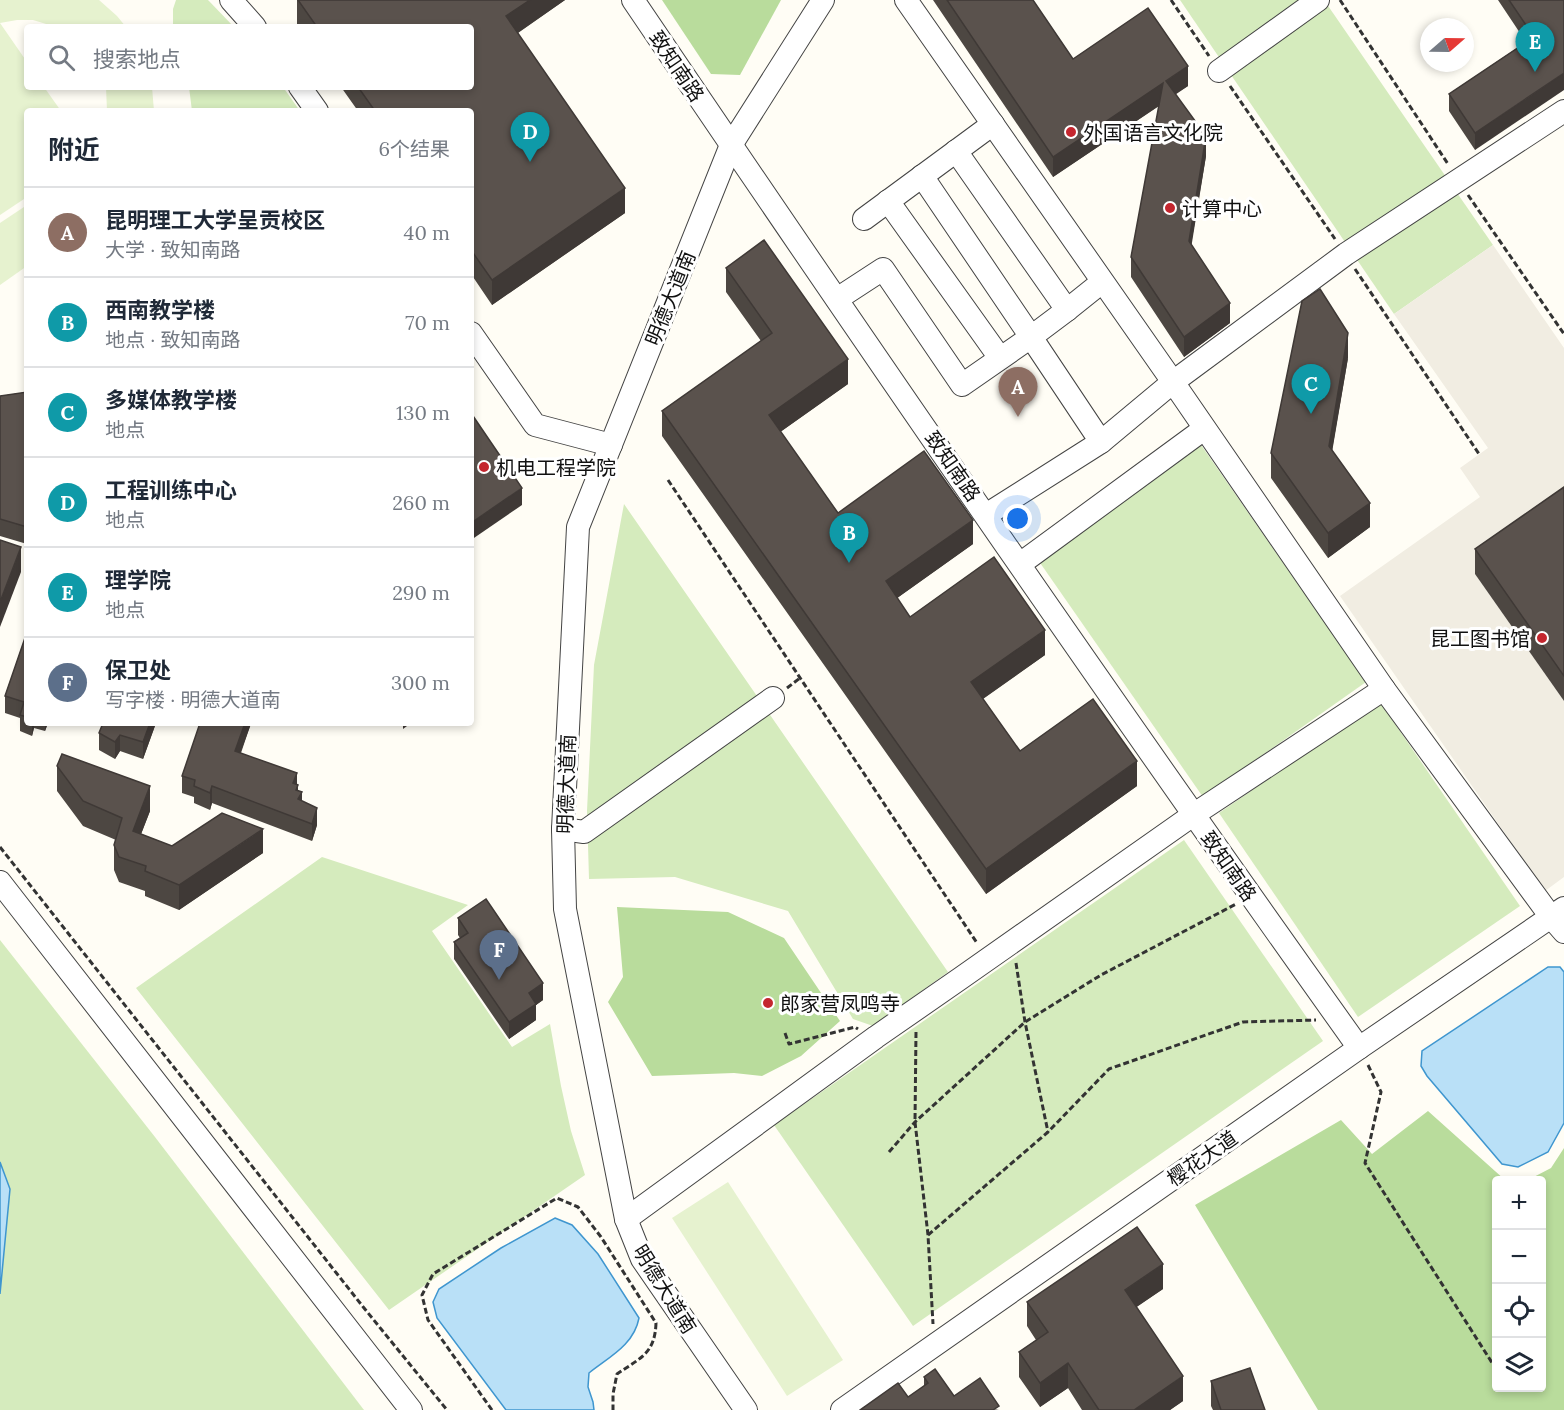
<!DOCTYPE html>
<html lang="zh">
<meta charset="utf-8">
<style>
body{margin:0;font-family:Lora,"Noto Sans SC",serif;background:#f6f6f7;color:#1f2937}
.controls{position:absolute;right:18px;bottom:18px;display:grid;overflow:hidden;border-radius:6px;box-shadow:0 3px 9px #0003}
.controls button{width:54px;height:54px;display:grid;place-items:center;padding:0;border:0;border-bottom:2px solid #e0e1e3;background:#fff;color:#1f2937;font:30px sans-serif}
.compass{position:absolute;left:1420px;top:18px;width:54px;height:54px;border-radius:50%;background:#fff;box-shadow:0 3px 9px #0003;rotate:70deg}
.you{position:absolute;left:1018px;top:519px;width:21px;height:21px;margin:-15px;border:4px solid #fff;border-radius:50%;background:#1a73e8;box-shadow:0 0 0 9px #1a73e833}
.badge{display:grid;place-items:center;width:39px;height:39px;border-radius:50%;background:#d93025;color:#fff;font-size:20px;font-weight:700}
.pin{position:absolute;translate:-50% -50px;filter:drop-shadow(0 2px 3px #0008)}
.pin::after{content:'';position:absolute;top:32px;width:21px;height:18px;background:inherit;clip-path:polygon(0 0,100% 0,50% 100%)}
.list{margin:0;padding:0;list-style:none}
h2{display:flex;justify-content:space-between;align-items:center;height:78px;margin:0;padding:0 24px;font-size:26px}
h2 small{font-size:20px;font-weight:400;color:#747a83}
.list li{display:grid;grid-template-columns:39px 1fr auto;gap:18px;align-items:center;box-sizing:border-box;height:90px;padding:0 24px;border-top:2px solid #e0e1e3}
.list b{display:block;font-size:22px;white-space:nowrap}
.list p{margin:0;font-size:20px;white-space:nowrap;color:#747a83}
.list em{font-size:20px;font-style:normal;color:#747a83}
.icon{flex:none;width:33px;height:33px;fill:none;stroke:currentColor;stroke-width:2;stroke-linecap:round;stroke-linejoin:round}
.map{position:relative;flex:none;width:1564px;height:1410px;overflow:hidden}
.search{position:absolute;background:#fff;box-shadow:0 3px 9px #0003;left:24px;top:24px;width:450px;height:66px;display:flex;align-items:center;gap:15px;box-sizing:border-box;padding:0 21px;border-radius:6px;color:#747a83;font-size:22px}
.panel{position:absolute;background:#fff;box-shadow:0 3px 9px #0003;left:24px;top:108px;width:450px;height:618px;border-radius:6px}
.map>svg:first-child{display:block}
.green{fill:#d5ebbd}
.forest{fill:#b9dc9c}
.pitch{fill:#e6f2cf}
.plaza{fill:#f1ede2}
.water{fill:#b9e0f7;stroke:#3f96cf;stroke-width:1.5}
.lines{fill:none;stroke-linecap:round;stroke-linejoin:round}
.minor-casing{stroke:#444;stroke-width:24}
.path{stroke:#333;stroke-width:3;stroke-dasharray:6 3;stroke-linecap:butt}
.minor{stroke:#fff;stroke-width:22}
.wall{fill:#4d4742}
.shaded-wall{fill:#3f3936}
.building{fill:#5a524d;stroke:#3f3936;stroke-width:1.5}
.poi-dot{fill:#c4262e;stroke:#fff;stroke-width:2}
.labels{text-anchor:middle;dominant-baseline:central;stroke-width:6;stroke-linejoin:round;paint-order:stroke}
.street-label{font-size:20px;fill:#111;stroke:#fff}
.poi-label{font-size:20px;fill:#111;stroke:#fff;text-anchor:start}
</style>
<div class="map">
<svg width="1564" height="1410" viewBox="0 0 1564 1410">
<rect width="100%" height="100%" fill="#fffdf5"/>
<!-- green -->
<g class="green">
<polygon points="176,0 208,0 234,27 173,27 173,9"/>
<polygon points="1180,0 1324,0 1493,245 1394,314"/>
<polygon points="189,87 283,87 300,111 192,111"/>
<polygon points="1199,442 1366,682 1203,797 1036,557"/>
<polygon points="624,504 948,972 873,1026 853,1019 788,911 675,877 589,879 587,811 594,665"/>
<polygon points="1380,702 1520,906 1358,1017 1219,813"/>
<polygon points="1184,840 1323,1041 913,1326 774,1125"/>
<polygon points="322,857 468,905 432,931 512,1047 550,1024 561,1086 571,1131 585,1175 389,1310 136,988"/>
<polygon points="0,940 155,1137 364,1410 0,1410"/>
</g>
<!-- forest -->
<g class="forest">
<polygon points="662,0 781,0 740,75 711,74"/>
<polygon points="617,907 728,912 784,938 840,1021 801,1056 762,1076 734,1073 652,1076 608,1002 623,977"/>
<polygon points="1428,1111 1505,1180 1496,1180 1496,1388 1542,1388 1542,1180 1528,1180 1551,1168 1564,1148 1564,1410 1318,1410 1195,1205 1341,1120 1372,1154"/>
</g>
<!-- pitch -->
<g class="pitch">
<polygon points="0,0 99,0 117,16 126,27 56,27 33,20 17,20 0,23 27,62 27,87 44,87 61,111 27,111 27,197 0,215"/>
<polygon points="106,87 152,87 154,111 107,111"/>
<polygon points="27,205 27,266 0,285 0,223"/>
<polygon points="728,1182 843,1360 787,1396 672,1218"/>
</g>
<!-- plaza -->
<polygon class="plaza" points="1493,245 1564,348 1564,512 1475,574 1564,701 1564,877 1545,891 1340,596 1480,497 1460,468 1488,448 1394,314"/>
<!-- water -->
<g class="water">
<polygon points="1548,967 1560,967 1564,972 1564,1123 1548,1152 1518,1167 1502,1164 1427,1076 1421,1066 1422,1051"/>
<polygon points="0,1162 10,1189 0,1294"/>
<path d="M 555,1218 L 572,1225 L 598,1254 L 639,1318 C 634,1345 609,1357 589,1373 L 588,1387 L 593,1402 L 594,1410 L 506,1410 L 437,1318 L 433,1302 L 439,1289 L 501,1248 Z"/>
</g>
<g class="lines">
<!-- minor casing -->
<g class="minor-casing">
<g id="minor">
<polyline points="231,0 255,27"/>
<path d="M 633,0 C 871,352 1112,702 1359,1048"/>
<polyline points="906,0 1173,382 1384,689 1551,917 1564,932"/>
<polyline points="1219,71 1318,0"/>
<polyline points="300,87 317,111"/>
<polyline points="956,151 1067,310"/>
<polyline points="922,176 1031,337 1067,310 1102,282"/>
<polyline points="888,201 1000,358"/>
<polyline points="864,219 993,124"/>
<polyline points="837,299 883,269 962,385 1031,337 1101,442 986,515"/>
<polyline points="471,333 535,425 611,445"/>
<polyline points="1101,442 1173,382 1346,254 1564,111"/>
<polyline points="1020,564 1204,429"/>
<polyline points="563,829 584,832 773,698"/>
<polyline points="0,882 411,1410"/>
<polyline points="626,1219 876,1037 961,978 1193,815 1384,689"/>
<polyline points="746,1410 642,1259 626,1219 565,909 563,829 578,527 731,145 823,0"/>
<polyline points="842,1410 1359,1048 1564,908"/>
</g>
</g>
<!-- path -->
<g class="path">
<polyline points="1171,0 1209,56"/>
<polyline points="1340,0 1448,164"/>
<polyline points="1230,86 1335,239"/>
<polyline points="1468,195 1564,334"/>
<polyline points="1355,269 1479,454"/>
<polyline points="668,480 977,943"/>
<polyline points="787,688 800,678"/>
<polyline points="0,847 364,1308 447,1410"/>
<polyline points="1016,963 1025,1022 1048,1132"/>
<polyline points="916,1032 915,1122 928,1235 933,1324"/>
<polyline points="785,1033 789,1044 855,1027 858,1029"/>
<polyline points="1368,1065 1381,1092 1365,1163 1496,1369"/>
<polyline points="889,1152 915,1122 1025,1022 1101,975 1236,904"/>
<polyline points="928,1235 1048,1132 1109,1069 1243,1022 1316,1020"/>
<polyline points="1508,1388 1509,1389"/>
<path d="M 492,1410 L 428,1320 L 422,1295 L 433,1274 L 557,1198 L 578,1207 L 601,1237 L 656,1323 C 655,1354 640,1358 617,1374 L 613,1394 L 613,1410"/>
</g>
<!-- minor -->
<use href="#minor" class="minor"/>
</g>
<!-- wall -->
<g class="wall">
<polygon points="297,0 565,0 518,33 625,213 492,305 471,274 471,111 358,111 341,87 471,87 471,27 300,27 297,24"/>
<polygon points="933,0 1033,0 1073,59 1188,86 1175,94 1206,156 1191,245 1230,323 1184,357 1131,277 1131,257 1159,106 1053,177"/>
<polygon points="1498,0 1564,0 1475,150 1449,111 1449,94 1526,42"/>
<polygon points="726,268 848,384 780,432 838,513 973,544 897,598 910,617 1045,655 983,699 1020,751 1137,786 986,894 662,436 662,411 761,341 726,292"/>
<polygon points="1348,358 1332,450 1370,527 1328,558 1271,478 1271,453"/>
<polygon points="27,392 27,544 0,536 0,396"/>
<polygon points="1564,487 1564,701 1475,574 1475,549"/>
<polygon points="27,632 27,723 48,723 45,731 34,728 32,736 20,731 20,718 5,713 5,696"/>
<polygon points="103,723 156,723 143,759 120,751 115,759 99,750 99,733"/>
<polygon points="251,723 241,753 297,784 298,791 302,801 317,825 312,841 212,803 210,810 194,803 194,797 182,793 182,776"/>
<polygon points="57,766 150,811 141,834 172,846 263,853 179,910 145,896 145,891 119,882 114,870 114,845 116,840 83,826 57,791"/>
<polygon points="458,918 543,1000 536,1005 536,1020 509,1039 454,959 454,942 460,938 458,935"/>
<polygon points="1163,1289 1136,1307 1183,1401 1170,1410 1082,1410 1068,1388 1040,1407 1019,1377 1019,1352 1036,1340 1027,1326 1027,1302"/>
<polygon points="924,1377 954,1396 999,1410 908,1397 924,1386"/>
<polygon points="1211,1381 1265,1410 1213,1410 1211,1406"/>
</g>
<!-- shaded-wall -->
<g class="shaded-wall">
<polygon points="530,0 565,0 506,41 506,16"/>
<polygon points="1188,66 1188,86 1166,101 1166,81"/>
<polygon points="1564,73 1564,90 1475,150 1475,133"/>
<polygon points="1163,83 1163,103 1053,177 1053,157"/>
<polygon points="1206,136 1206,156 1189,261 1189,241"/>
<polygon points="625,188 625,213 492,305 492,280"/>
<polygon points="1230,303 1230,323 1184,357 1184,337"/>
<polygon points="1348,333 1348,358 1329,470 1329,446"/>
<polygon points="848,359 848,384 769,440 769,415"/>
<polygon points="522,488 522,505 471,540 471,523"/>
<polygon points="1370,503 1370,527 1328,558 1328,533"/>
<polygon points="973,520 973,544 886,606 886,581"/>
<polygon points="21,547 21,572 0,627 0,602"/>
<polygon points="1045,630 1045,655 971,707 971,682"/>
<polygon points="32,723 34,723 34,728 32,736"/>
<polygon points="45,723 48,723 45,731"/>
<polygon points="150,723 156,723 143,759 143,742"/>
<polygon points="245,723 251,723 251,724 235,767 235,751"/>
<polygon points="403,723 411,723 403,729"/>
<polygon points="120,735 120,751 115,759 115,742"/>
<polygon points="1137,761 1137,786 986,894 986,869"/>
<polygon points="297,773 297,788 298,785 298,799 302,792 302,809 293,800 293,783"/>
<polygon points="150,786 150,811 133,855 133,831"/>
<polygon points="212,786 212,803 210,810 210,793"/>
<polygon points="317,808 317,825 312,841 312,824"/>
<polygon points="263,829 263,853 179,910 179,885"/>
<polygon points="543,983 543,1000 536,1005 536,1020 509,1039 509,1022 529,993"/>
<polygon points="1163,1264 1163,1289 1125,1315 1125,1290"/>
<polygon points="1068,1363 1068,1388 1040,1407 1040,1383"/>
<polygon points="1183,1376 1183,1401 1170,1410 1134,1410"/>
</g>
<!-- building -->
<g class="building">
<polygon points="298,0 530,0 506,16 625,188 492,280 471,250 471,111 375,111 358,87 471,87 471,27 317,27"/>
<polygon points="947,0 1033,0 1073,59 1148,8 1188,66 1166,81 1206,136 1189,241 1230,303 1184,337 1131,257 1163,83 1053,157"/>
<polygon points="1509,0 1564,0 1564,73 1475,133 1449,94 1534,37"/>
<polygon points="764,240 848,359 769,415 838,513 924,451 973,520 886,581 910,617 994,557 1045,630 971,682 1020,751 1093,699 1137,761 986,869 662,411 772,333 726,268"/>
<polygon points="1320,289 1348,333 1329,446 1370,503 1328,533 1271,453 1302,301"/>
<polygon points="27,392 27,527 0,519 0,396"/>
<polygon points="471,413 522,488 471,523"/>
<polygon points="1564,487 1564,676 1475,549"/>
<polygon points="0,540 21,547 0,602"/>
<polygon points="27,632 27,717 20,715 24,702 5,696"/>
<polygon points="103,723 150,723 143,742 120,735 115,742 99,733"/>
<polygon points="200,723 245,723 235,751 297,773 293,783 298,785 296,790 302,792 298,799 317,808 312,824 212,786 210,793 194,786 195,780 182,776"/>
<polygon points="62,754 150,786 133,831 172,846 222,813 263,829 179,885 145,871 146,866 119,857 114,845 122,818 83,801 57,766"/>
<polygon points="486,899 543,983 529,993 536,1004 509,1022 454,942 468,933 458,918"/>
<polygon points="1137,1227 1163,1264 1125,1290 1183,1376 1134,1410 1099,1410 1068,1363 1040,1383 1019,1352 1048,1332 1027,1302"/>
<polygon points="1250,1368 1265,1410 1221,1410 1211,1381"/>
<polygon points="935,1369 954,1396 980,1378 999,1406 993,1410 860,1410 898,1383 908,1397 928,1383 924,1377"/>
</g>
<!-- markers -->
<g class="poi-dot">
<circle cx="1071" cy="132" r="6"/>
<circle cx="1170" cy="208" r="6"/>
<circle cx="484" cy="467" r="6"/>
<circle cx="1542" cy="638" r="6"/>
<circle cx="768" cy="1003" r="6"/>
</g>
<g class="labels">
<!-- street labels -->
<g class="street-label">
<text transform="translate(677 66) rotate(56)">致知南路</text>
<text transform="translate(670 298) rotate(-68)">明德大道南</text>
<text transform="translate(953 466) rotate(55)">致知南路</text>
<text transform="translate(566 784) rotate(-88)">明德大道南</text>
<text transform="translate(1229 866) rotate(55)">致知南路</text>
<text transform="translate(1202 1158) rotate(-35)">樱花大道</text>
<text transform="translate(665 1289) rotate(58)">明德大道南</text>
</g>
<!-- poi labels -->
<g class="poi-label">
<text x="1083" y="132">外国语言文化院</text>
<text x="1182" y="208">计算中心</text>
<text x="496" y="467">机电工程学院</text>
<text x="1530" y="638" text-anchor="end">昆工图书馆</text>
<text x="780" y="1003">郎家营凤鸣寺</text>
</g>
</g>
</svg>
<div class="controls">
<button>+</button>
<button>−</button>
<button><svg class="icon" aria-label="locate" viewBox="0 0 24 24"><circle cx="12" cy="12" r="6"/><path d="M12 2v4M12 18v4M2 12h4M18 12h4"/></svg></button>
<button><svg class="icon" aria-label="layers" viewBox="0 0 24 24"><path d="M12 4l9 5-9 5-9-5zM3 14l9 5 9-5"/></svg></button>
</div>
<svg class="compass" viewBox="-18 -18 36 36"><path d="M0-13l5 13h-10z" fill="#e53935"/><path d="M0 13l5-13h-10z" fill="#747a83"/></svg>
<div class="you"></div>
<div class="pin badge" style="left:1018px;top:417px;background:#8d6e63">A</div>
<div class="pin badge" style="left:849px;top:563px;background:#0f9aa8">B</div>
<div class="pin badge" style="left:1311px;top:414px;background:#0f9aa8">C</div>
<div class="pin badge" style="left:530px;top:162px;background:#0f9aa8">D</div>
<div class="pin badge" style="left:1535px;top:72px;background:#0f9aa8">E</div>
<div class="pin badge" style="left:499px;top:980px;background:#5c6f8a">F</div>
<div class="search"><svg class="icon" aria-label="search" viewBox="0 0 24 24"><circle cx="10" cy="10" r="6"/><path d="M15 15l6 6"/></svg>搜索地点</div>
<section class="panel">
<h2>附近<small>6个结果</small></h2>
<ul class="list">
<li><span class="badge" style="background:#8d6e63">A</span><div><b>昆明理工大学呈贡校区</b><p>大学 · 致知南路</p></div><em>40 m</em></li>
<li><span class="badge" style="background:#0f9aa8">B</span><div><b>西南教学楼</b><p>地点 · 致知南路</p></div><em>70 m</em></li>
<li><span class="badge" style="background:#0f9aa8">C</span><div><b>多媒体教学楼</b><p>地点</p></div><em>130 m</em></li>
<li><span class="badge" style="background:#0f9aa8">D</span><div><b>工程训练中心</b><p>地点</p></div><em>260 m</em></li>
<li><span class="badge" style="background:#0f9aa8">E</span><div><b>理学院</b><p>地点</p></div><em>290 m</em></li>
<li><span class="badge" style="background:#5c6f8a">F</span><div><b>保卫处</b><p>写字楼 · 明德大道南</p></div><em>300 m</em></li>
</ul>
</section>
</div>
